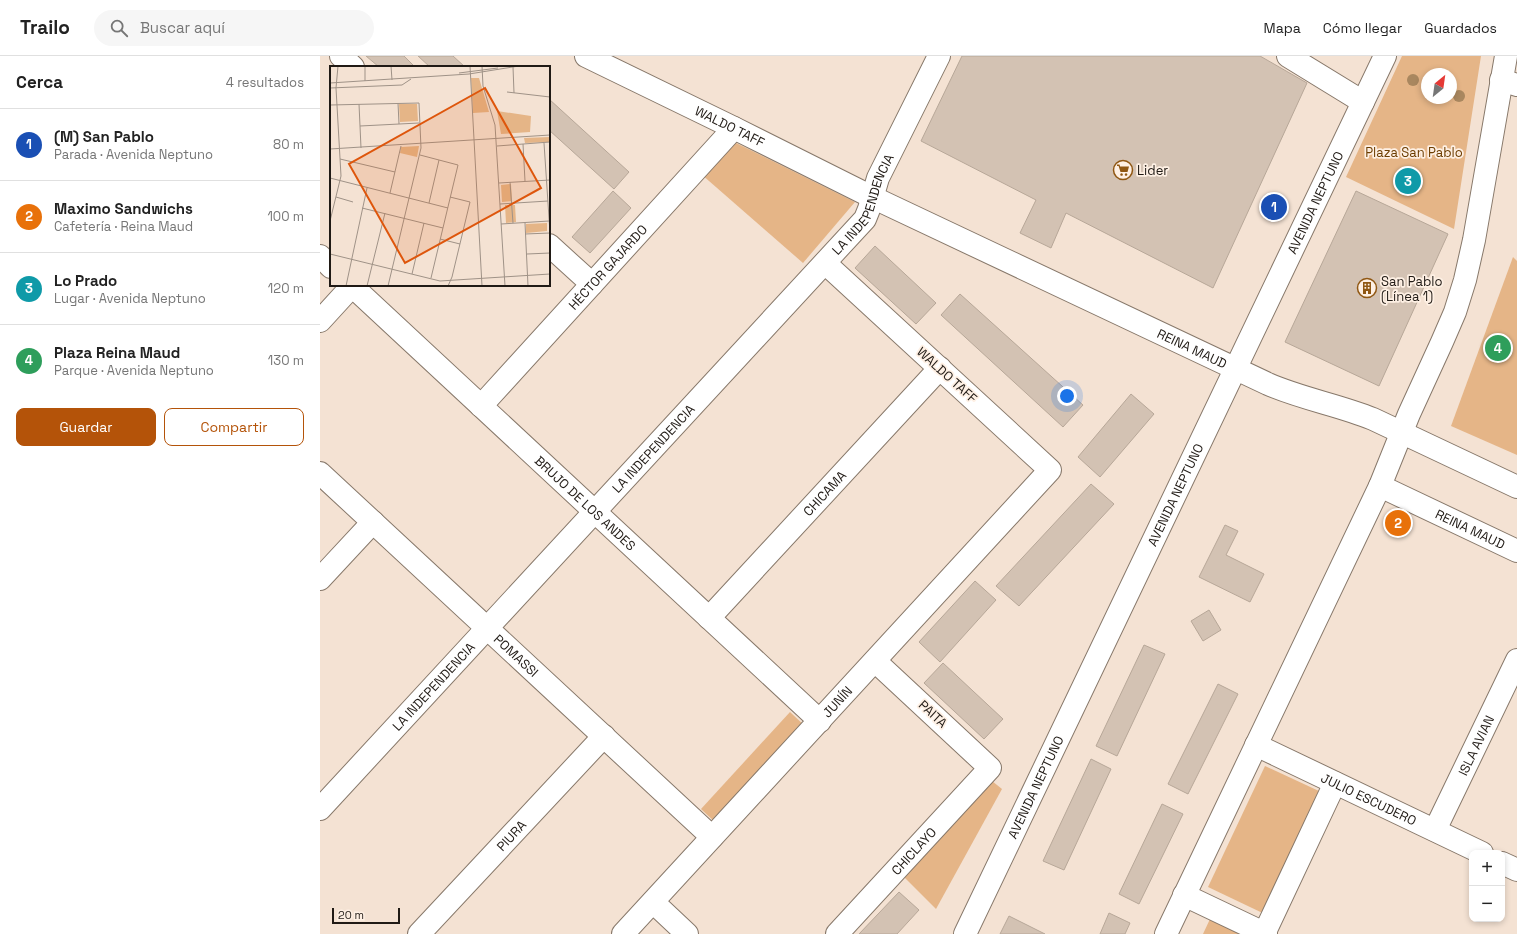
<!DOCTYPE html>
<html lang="es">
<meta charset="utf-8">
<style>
body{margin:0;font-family:"Space Grotesk",sans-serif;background:#f6f6f6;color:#222}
.controls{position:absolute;right:12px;bottom:12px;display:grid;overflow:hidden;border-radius:8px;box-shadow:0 2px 6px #0003}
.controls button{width:36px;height:36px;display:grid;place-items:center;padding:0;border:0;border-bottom:1px solid #e0e0e0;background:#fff;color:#222;font:20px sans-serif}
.compass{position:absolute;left:1101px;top:12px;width:36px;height:36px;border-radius:50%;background:#fff;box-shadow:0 2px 6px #0003;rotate:29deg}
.scale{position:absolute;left:12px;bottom:10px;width:68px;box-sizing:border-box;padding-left:4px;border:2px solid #201a15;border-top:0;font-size:11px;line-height:14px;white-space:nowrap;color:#201a15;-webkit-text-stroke:3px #fef0e4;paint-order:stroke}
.you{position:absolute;left:747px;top:340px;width:14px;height:14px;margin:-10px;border:3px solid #fff;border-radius:50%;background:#1a73e8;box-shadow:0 0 0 6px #1a73e833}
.badge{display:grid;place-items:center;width:26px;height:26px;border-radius:50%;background:#b45309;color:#fff;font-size:13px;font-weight:700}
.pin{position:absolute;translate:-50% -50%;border:2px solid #fff;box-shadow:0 1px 4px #0006}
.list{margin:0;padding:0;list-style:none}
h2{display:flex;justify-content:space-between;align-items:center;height:52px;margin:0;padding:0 16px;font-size:17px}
h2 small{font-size:13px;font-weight:400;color:#767676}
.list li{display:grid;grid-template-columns:26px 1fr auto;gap:12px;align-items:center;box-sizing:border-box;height:72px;padding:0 16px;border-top:1px solid #e0e0e0}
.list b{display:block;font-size:15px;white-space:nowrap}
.list p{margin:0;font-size:13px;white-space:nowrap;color:#767676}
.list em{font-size:13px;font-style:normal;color:#767676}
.actions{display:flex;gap:8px;padding:12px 16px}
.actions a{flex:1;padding:9px 0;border:1px solid #b45309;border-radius:8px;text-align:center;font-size:14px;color:#b45309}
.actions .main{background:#b45309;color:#fff}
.icon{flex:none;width:22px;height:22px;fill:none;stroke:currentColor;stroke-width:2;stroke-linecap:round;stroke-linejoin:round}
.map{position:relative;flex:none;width:1197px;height:878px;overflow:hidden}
header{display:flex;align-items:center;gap:24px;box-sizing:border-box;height:56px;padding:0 20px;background:#fff;border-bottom:1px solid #e0e0e0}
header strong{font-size:19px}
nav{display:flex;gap:22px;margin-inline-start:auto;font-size:14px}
.search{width:280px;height:36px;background:#f6f6f6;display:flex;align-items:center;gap:10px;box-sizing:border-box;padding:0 14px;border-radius:22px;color:#767676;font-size:15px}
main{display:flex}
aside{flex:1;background:#fff}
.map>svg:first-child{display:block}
.green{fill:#e5b587;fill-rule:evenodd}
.building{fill:#d3c2b3;stroke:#b7a798}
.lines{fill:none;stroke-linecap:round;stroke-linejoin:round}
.minor-casing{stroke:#87786a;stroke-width:24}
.major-casing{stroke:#87786a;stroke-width:24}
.minor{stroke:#fff;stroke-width:22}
.major{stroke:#fff;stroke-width:22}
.tree{fill:#a9875f}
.labels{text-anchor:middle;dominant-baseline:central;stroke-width:3.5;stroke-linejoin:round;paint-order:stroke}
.street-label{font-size:13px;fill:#201a15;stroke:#fef0e4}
.park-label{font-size:13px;fill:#6c3d00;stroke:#fef0e4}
.poi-label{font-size:13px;fill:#201a15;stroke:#fef0e4;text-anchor:start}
.inset-road{fill:none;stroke:#9f9287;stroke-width:1}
.view{fill:#de560c;fill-opacity:0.15;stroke:#de560c;stroke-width:2}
.inset-edge{fill:none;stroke:#201a15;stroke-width:2}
</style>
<header>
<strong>Trailo</strong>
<div class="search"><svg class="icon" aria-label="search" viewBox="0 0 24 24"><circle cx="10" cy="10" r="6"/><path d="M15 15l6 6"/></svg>Buscar aquí</div>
<nav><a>Mapa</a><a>Cómo llegar</a><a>Guardados</a></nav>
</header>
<main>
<aside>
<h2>Cerca<small>4 resultados</small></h2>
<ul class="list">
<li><span class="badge" style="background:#1a4fb4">1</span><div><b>(M) San Pablo</b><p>Parada · Avenida Neptuno</p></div><em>80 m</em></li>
<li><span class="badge" style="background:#e8710a">2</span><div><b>Maximo Sandwichs</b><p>Cafetería · Reina Maud</p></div><em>100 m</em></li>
<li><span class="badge" style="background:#0f9aa8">3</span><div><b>Lo Prado</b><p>Lugar · Avenida Neptuno</p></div><em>120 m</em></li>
<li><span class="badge" style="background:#2e9e5b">4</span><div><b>Plaza Reina Maud</b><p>Parque · Avenida Neptuno</p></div><em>130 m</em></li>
</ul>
<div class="actions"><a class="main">Guardar</a><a>Compartir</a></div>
</aside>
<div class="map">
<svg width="1197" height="878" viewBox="0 0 1197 878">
<rect width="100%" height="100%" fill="#f4e2d3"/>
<!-- green -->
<g class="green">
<path d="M 1082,0 L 1161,0 L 1134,173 L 1026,121 ZM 1107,18 L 1131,18 L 1131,42 L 1107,42 Z"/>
<polygon points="410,84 535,146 483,207 381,118"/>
<polygon points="1193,201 1197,205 1197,399 1131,370"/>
<polygon points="470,656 486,671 397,768 381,753"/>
<polygon points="945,710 1014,742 957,864 888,831"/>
<polygon points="672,725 682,733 616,853 582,819"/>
<polygon points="890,863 923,878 883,878"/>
</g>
<!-- building -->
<g class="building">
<polygon points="46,0 84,0 94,10 93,11 59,11"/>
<polygon points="98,0 133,0 145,11 110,11"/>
<polygon points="642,0 940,0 987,27 893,232 746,157 731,192 700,177 716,144 601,85"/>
<polygon points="229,43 309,116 294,133 229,74"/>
<polygon points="293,135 311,152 270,197 252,181"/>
<polygon points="1036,135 1128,178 1059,330 965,286"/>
<polygon points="555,190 616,247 596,268 535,212"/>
<polygon points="640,238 763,349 743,371 621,259"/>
<polygon points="811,338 834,358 780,421 758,401"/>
<polygon points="771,428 794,448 699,550 676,530"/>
<polygon points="1075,456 1088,462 1081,478 1068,472"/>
<polygon points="905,469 918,475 906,499 944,518 930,546 879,521"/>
<polygon points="655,525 676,544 620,606 599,586"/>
<polygon points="889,554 901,574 883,585 871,565"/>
<polygon points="824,589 845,598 797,700 776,690"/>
<polygon points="623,607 683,663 664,683 604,627"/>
<polygon points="898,628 918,638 868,738 848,728"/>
<polygon points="771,703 791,713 744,814 723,805"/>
<polygon points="842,748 863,758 819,848 799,838"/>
<polygon points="579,836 599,854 577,878 539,878"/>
<polygon points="789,857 810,867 805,878 780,878"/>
<polygon points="689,860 725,878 680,878"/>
</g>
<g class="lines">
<!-- minor casing -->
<g class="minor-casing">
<g id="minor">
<polyline points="21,0 33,11"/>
<path id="s1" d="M 266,0 L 414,72 L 552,141 L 948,328 C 982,343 1019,349 1053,363 L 1197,431"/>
<polyline points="968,0 1043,46"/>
<polyline points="1181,24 1197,29"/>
<polyline points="229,189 272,228"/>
<polyline points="0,200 11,211"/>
<path id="s2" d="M 31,229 L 500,665"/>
<polyline points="0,265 32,230"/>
<path id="s3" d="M 161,350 L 414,72"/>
<path id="s4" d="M 0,417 L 392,781"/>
<path id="s5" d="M 1060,430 L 1197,495"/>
<polyline points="0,523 53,466"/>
<path id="s6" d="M 389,562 L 620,312"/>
<path id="s7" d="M 936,689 L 1162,797"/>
<path id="s8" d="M 0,753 L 545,163 L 549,153 L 558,122 L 619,0"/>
<path id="s9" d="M 1115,774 L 1197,604"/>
<polyline points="1182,807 1197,814"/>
<polyline points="864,839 946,878"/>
<polyline points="333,846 367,878"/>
<path id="s10" d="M 99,878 L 284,680"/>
<path id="s11" d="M 303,878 L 730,414 L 505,207"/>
<path id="s12" d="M 517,878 L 670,712 L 555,605"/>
<polyline points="944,878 1015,727"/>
</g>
</g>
<!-- major casing -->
<g class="major-casing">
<g id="major">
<path id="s13" d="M 645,878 L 1065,0"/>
<polyline points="846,878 1060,430 1089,358 1122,286 1135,256 1145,224 1154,184 1186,0"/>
</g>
</g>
<!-- minor -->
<use href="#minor" class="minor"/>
<!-- major -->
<use href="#major" class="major"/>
</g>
<!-- trees -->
<g class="tree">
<circle cx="1093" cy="24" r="6"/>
<circle cx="1139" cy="40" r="6"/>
</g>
<!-- icons -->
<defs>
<g id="supermarket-ring" transform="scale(1)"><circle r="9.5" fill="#fef0e4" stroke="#905712" stroke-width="1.5"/><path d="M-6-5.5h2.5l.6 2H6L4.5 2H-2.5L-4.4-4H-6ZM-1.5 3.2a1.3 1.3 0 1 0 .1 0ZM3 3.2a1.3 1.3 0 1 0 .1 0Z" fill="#905712"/></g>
<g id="building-ring" transform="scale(1)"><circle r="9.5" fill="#fef0e4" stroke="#905712" stroke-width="1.5"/><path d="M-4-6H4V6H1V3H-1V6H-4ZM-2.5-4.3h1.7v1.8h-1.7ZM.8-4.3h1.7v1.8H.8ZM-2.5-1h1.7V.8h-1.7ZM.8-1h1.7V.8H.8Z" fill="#905712"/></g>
</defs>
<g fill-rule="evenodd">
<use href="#supermarket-ring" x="803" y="114"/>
<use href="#building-ring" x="1047" y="232"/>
</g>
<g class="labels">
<!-- street labels -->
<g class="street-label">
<text stroke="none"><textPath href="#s1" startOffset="160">WALDO TAFF</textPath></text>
<text stroke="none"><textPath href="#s8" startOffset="815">LA INDEPENDENCIA</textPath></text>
<text stroke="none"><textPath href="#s13" startOffset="811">AVENIDA NEPTUNO</textPath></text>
<text stroke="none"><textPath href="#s3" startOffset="188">HÉCTOR GAJARDO</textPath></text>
<text stroke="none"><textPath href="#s1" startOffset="673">REINA MAUD</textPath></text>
<text transform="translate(627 319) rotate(42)">WALDO TAFF</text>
<text stroke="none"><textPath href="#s8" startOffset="491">LA INDEPENDENCIA</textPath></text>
<text stroke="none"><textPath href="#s6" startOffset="170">CHICAMA</textPath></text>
<text stroke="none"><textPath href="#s13" startOffset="487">AVENIDA NEPTUNO</textPath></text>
<text stroke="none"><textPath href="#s2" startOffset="320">BRUJO DE LOS ANDES</textPath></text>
<text stroke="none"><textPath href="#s5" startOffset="100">REINA MAUD</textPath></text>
<text stroke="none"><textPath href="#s4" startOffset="268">POMASSI</textPath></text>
<text stroke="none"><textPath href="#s8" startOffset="167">LA INDEPENDENCIA</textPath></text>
<text stroke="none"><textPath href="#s11" startOffset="316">JUNÍN</textPath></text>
<text transform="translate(613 658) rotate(43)">PAITA</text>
<text stroke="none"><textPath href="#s9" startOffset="94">ISLA AVIAN</textPath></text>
<text stroke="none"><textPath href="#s13" startOffset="163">AVENIDA NEPTUNO</textPath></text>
<text stroke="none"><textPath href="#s7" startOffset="125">JULIO ESCUDERO</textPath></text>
<text stroke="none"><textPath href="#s10" startOffset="135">PIURA</textPath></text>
<text stroke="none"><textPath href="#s12" startOffset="113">CHICLAYO</textPath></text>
</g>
<!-- park labels -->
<g class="park-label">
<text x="1094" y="96">Plaza San Pablo</text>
</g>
<!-- poi labels -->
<g class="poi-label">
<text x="817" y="114">Lider</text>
<text x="1061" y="225">San Pablo<tspan x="1061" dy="15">(Línea 1)</tspan></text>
</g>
</g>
<!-- overview -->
<g transform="translate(10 10)">
<rect width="220" height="220" fill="#f4e2d3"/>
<path d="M 141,12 L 149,12 L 159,46 L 143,47 ZM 69,38 L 87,38 L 88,55 L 70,56 ZM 167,45 L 201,50 L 200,66 L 171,68 ZM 220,71 L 220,76 L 195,77 L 194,72 ZM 89,80 L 87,91 L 70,87 L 71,81 ZM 181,118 L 182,135 L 172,136 L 171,119 ZM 175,139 L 185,139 L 186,156 L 176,157 ZM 217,157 L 217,165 L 196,167 L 196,158 Z" fill="#e5b587"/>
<path class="inset-road" d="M 35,0 L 35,15M 61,0 L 62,14M 140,0 L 152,220M 152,0 L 153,20 L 165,59 L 175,220M 183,1 L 184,27M 129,7 L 168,2M 0,17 L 139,8 L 189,0M 0,22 L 72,19 L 81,13M 177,26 L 220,31M 68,37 L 69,58M 29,38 L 31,82M 0,39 L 89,37 L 91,82 L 58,220M 30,60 L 89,57M 214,77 L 220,167M 193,78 L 195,115M 167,80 L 220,76M 0,83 L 220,69M 90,89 L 128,99 L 101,212M 10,93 L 65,106M 0,112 L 118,142M 180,116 L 183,157M 169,117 L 220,114M 60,127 L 71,80M 6,131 L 23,136M 99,137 L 109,94M 170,138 L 218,135M 32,142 L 113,162M 0,155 L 11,110 L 6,22 L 8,0M 195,157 L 198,220M 171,158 L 219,155M 195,168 L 220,167M 110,173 L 130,178M 0,188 L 110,215 L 220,208M 197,188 L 220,187M 82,208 L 94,157M 16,220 L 37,122M 37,220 L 55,147M 118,220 L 122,211 L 140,136 L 120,131"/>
<path class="view" d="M 155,22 L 211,122 L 75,197 L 19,98 Z"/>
<rect width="220" height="220" class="inset-edge"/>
</g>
</svg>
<div class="controls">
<button>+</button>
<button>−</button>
</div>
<svg class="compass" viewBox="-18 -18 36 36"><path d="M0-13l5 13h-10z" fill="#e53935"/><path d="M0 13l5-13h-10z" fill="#767676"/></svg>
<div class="scale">20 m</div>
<div class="you"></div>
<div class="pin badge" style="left:954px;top:151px;background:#1a4fb4">1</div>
<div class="pin badge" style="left:1078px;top:467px;background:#e8710a">2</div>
<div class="pin badge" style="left:1088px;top:125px;background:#0f9aa8">3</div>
<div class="pin badge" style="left:1178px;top:292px;background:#2e9e5b">4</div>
</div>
</main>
